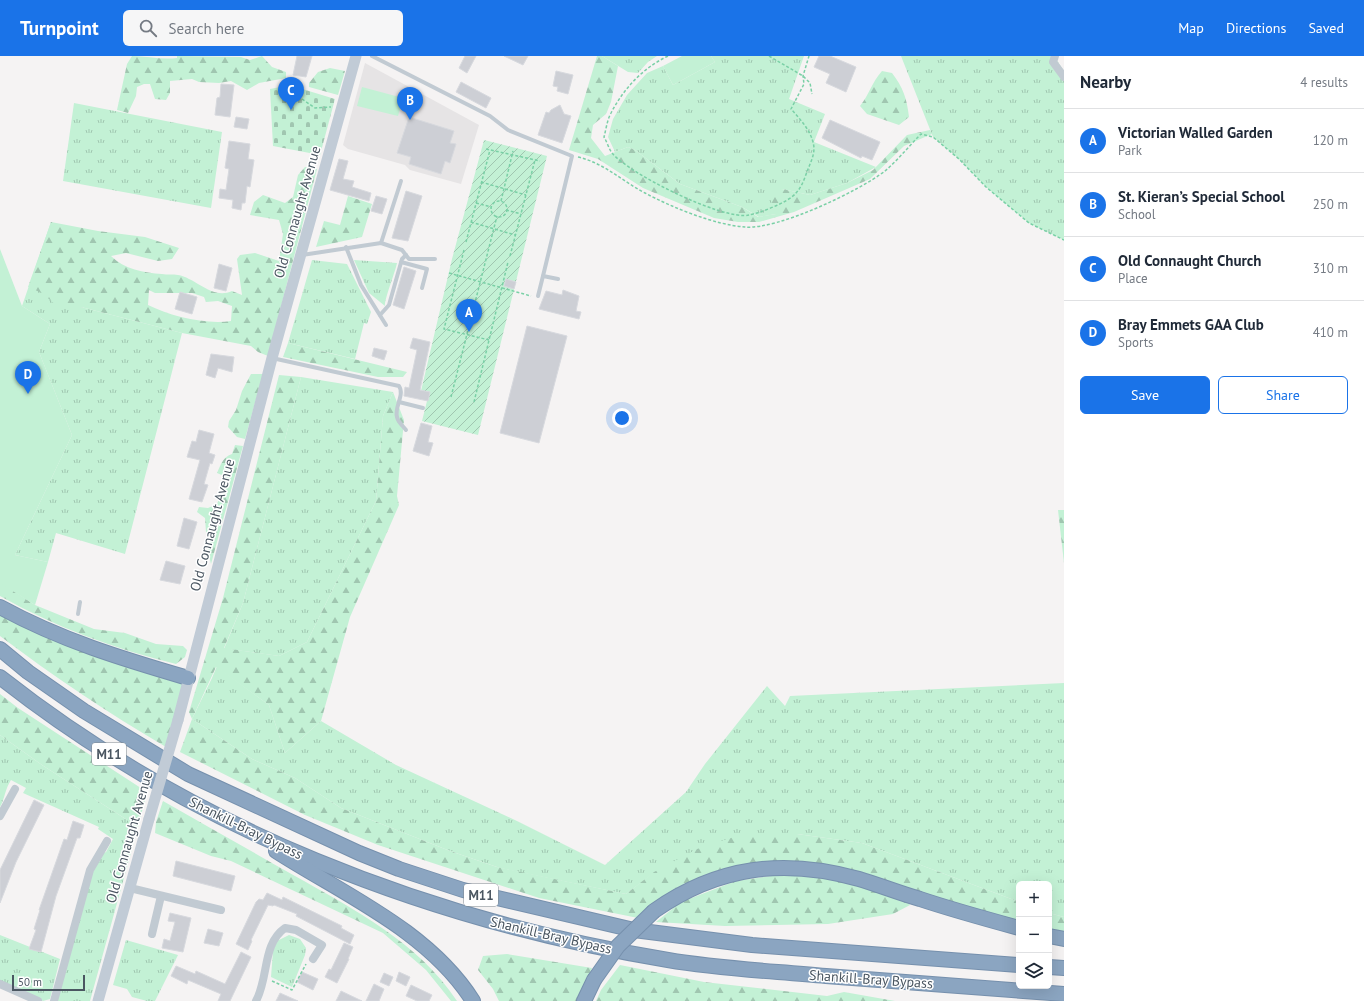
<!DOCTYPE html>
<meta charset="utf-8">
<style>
body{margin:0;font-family:"PT Sans",sans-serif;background:#f6f6f7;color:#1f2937}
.controls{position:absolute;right:12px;bottom:12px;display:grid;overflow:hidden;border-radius:6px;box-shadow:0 4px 16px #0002}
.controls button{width:36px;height:36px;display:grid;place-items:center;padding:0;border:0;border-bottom:1px solid #e0e1e3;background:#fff;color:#1f2937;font:20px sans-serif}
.scale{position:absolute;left:12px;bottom:10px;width:73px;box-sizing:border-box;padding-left:4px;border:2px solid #4a5661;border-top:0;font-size:11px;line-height:14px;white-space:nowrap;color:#4a5661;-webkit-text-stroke:3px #fff;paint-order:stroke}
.you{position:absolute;left:622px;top:362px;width:14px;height:14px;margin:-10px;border:3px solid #fff;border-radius:50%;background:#1a73e8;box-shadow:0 0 0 6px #1a73e833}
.badge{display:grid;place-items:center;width:26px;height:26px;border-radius:50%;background:#1a73e8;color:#fff;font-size:13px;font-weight:700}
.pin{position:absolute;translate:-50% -33px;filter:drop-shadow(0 1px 2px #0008)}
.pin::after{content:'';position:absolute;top:21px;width:14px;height:12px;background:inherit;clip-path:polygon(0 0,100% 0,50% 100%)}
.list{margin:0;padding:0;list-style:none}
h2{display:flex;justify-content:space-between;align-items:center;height:52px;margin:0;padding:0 16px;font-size:17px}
h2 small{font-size:13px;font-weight:400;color:#747a83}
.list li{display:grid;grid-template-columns:26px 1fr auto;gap:12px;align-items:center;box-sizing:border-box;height:64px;padding:0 16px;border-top:1px solid #e0e1e3}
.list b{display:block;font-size:15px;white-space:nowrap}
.list p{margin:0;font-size:13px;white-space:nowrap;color:#747a83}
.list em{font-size:13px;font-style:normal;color:#747a83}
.actions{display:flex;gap:8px;padding:12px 16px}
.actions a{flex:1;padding:9px 0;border:1px solid #1a73e8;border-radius:6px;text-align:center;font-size:14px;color:#1a73e8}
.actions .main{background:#1a73e8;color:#fff}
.icon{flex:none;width:22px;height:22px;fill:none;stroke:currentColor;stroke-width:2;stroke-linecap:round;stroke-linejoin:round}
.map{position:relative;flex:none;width:1064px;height:945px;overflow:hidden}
header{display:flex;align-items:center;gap:24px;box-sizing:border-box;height:56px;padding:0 20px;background:#1a73e8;color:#fff}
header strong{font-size:19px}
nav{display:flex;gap:22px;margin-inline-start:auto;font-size:14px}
.search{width:280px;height:36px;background:#f6f6f7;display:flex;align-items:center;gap:10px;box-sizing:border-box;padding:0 14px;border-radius:6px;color:#747a83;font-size:15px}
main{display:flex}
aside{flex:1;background:#fff}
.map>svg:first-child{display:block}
.education{fill:#e6e4e5}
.grass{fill:url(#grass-tufts)}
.forest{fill:url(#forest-firs);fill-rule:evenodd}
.cemetery{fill:url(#cemetery-stones)}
.garden{fill:url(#garden-furrows)}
.pitch{fill:#c3f1d5}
.building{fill:#cdcfd5;stroke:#d7d9de}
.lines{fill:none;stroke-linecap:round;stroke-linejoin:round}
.highway-casing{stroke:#7690ad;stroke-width:16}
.path{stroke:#7ad0a6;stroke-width:1.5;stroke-dasharray:3 2;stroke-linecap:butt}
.lane{stroke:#c1cad2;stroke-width:4}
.street{stroke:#c1cad2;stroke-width:8}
.secondary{stroke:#c1cbd6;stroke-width:11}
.highway{stroke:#8ba5c1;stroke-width:14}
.highway-bridge-casing{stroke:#7690ad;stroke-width:16;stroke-linecap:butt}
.secondary-bridge{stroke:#c1cbd6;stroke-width:11}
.highway-bridge{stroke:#8ba5c1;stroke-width:14}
.labels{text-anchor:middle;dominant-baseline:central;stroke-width:3;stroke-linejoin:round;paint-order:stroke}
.shield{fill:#fff;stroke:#808990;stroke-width:1}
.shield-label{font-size:13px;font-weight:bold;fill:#4a5661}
.street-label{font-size:14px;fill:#4a5661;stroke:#fff}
</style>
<header>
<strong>Turnpoint</strong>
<div class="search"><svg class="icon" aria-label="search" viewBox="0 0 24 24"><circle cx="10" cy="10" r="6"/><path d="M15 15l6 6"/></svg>Search here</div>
<nav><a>Map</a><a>Directions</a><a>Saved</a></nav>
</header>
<main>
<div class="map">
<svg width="1064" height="945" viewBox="0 0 1064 945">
<defs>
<pattern id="grass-tufts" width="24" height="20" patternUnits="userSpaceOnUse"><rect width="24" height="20" fill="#c3f1d5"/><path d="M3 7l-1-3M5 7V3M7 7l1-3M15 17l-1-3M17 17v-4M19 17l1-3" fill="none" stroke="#a0c6b0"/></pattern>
<pattern id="forest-firs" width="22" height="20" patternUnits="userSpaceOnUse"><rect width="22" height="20" fill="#c3f1d5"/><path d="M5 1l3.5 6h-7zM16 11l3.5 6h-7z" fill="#a0c6b0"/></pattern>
<pattern id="cemetery-stones" width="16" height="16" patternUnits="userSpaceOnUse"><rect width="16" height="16" fill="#c3f1d5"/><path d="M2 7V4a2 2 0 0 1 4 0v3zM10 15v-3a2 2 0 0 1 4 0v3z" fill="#a0c6b0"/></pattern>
<pattern id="garden-furrows" width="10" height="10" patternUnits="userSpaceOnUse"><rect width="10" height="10" fill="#c3f1d5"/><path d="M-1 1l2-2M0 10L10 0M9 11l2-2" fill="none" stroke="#a0c6b0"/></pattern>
</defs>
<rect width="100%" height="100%" fill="#f5f3f3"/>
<!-- education -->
<polygon class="education" points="365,7 479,69 461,128 410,114 405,109 348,93 343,89"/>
<!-- grass -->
<g class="grass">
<polygon points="602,0 657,0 648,6 638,17 628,16"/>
<polygon points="711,0 804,0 789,43 825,58 814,86 876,111 847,127 810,139 782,133 776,158 759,161 742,151 680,128 635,94 628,91 615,96 608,81 613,63 627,39 647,17 663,10 673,29 715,6"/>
<polygon points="901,0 1054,0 1064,15 1064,184 1029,167 986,131 959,103 933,81"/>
<polygon points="74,47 222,76 211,152 63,125"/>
<polygon points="51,166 81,251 182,277 125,498 56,477 48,506 15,499 72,379 39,296 50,268 22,250"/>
<polygon points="312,204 347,208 371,256 367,268 364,267 355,303 288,287"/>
<path d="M 354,204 L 397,207 C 395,217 384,244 385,250 L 369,237 Z"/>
<polygon points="301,321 393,336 383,360 376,445 307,586 279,600 228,593 220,613 269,649 285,697 321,665 396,709 517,765 605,809 686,736 705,708 767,630 785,650 790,640 1064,627 1064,861 1049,857 1049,828 1019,828 1019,846 862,787 797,778 651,819 626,838 500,812 450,795 341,752 295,722 252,703 192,663 212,622 243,547"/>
<path d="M 0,679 L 42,709 L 138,771 L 90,945 L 56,945 L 78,852 L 100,799 L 106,796 L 113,783 L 98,773 L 99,771 L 23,737 L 26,732 L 11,724 C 5,733 5,742 0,751 Z"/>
<polygon points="0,879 60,903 50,943 43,945 0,925"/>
<polygon points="289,879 300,883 306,892 305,899 292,931 271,921 273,895 277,885"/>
<polygon points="126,884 178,899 155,945 147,945 132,941 127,933 113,929"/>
</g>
<!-- forest -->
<g class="forest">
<path d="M 132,0 C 147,0 162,4 177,2 L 177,0 L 241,1 L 250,4 L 262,0 L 272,11 L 286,16 L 286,22 L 259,27 L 247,34 L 231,25 L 219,27 L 199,26 L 192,23 L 170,25 L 170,37 L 166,44 L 155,43 L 150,28 L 144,28 L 137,31 L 136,40 L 128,57 L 117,54 L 127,8 Z"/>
<polygon points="597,0 602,0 618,10 611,46 606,58 593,69 591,82 605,100 628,91 635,94 680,128 742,151 758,161 776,158 770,140 782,133 810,139 847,127 873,114 907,79 930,74 932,78 904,90 870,123 794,156 759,166 738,166 714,162 643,132 598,103 569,94"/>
<polygon points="330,12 345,15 338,39 309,31 309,27 318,16"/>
<path d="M 882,15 L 892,17 C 903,31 907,43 909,61 L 899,69 L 867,58 L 860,50 C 869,39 872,26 882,15 Z"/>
<path d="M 305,111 L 317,113 L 268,300 L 258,296 L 251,290 L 182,277 L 81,251 L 75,255 L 57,250 L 42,237 L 28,231 L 51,166 L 98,175 L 145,181 L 179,192 L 172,203 L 158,205 L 126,197 L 111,200 C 124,213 144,217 162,218 C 167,219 173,218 178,219 C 196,222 212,244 232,235 L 242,239 L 237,203 L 240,199 L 255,197 L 279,205 L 283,178 L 279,164 L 250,159 L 254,146 L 263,139 L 285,147 L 293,141 L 298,119 ZM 149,234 L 155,237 L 192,237 L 204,241 L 206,246 L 218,245 L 232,250 L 231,265 C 206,269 170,260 148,249 Z"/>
<polygon points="348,140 372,148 362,181 316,191 324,165 340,169"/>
<polygon points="288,287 407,316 403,321 378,321 283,301"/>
<polygon points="251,318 263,318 245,383 237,381 228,371 229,365 236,354 242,335"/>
<polygon points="279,319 301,321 243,547 224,592 279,600 307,586 376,445 383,360 393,336 404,364 397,440 399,449 350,561 321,665 285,697 269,649 216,611 192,663 252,703 295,722 341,752 450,795 497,811 626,838 654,816 697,793 740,779 797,778 862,787 1019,846 1019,867 775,805 719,814 684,828 638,862 539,842 378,789 305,759 180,696 192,663 189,656 223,542"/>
<path d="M 235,389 L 243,390 L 211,508 L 208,495 L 211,483 L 206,476 L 205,462 L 197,456 L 199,451 L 208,452 L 217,448 L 226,426 L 224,420 L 217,417 C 221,408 223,401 232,398 Z"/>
<polygon points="1058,454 1064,454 1064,507"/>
<path d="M 0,526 L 35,549 L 94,573 L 125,577 L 156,588 L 183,590 L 187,594 L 185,601 L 176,608 C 115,593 55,571 0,540 Z"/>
<path d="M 0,556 L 32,575 L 90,598 L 185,627 L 166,691 C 108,657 53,620 0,580 Z"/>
<polygon points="0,638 18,652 147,736 138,771 42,709 0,679"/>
<path d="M 163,745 C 207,770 251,795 295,820 C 355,854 418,886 457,945 L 451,945 L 426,914 L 383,877 L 231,805 L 211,800 L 155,777 L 156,766 Z"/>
<polygon points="779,819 838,822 904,842 910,849 893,858 828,868 725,870 656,866 681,846 736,825"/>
<polygon points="1049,857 1064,861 1064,880 1049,877"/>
<polygon points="507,898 592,912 578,945 499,945 493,933 478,914 483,900"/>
<polygon points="620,909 704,926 827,940 844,936 895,945 596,945 601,934"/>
</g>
<!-- cemetery -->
<polygon class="cemetery" points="285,30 299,32 335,43 320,99 273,90 270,33"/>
<!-- garden -->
<polygon class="garden" points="484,84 547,100 478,379 422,365 429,337 421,335 452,203"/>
<!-- pitch -->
<g class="pitch">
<polygon points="682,0 711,0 715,6 673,29 663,10"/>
<polygon points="362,31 403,42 398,60 357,50"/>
<polygon points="0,193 22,250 50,268 39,296 72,379 15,499 48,506 35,549 0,527"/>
</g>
<!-- building -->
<g class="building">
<polygon points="297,0 312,0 306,21 293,19"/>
<polygon points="465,0 476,0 467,17 459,12"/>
<polygon points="504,0 528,0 523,9"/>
<polygon points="819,0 830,0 856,11 846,36 826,27 830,18 814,11"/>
<polygon points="556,15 573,19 568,38 557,35 558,31 553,30"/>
<polygon points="461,26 491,42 486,52 456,36"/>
<polygon points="221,28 234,29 230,61 215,59 217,42 220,41"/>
<polygon points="560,49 564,58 571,60 562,87 538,79 546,56 549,57 551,54"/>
<polygon points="236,61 249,63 247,73 234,71"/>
<polygon points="409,61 454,75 450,87 456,88 450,107 445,105 441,118 409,108 411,101 397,97"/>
<polygon points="830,64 880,86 872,104 862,100 861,102 822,82"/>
<polygon points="229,85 250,88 248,103 254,104 250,131 247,130 245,147 242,147 241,154 232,152 233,144 219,142 220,133 226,134 229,113 225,112"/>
<polygon points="339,103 348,105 343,123 354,125 352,131 371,137 369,145 330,134"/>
<polygon points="406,135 422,140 408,185 392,182"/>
<polygon points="376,140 387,143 382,158 371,155"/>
<polygon points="219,208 232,212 226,235 214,232"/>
<polygon points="404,211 416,215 404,253 393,249"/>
<polygon points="506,223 516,226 514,233 504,230"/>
<polygon points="563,234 579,240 576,255 581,256 579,263 539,253 546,235 562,239"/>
<polygon points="180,236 197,241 192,258 175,253"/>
<polygon points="527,270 567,280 539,387 500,377"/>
<polygon points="413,282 430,286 420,334 430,336 428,345 404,340 405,331 409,332 417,294 410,292"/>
<polygon points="374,292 387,295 384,304 372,300"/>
<polygon points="211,298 234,301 232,316 218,312 215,322 206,319"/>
<polygon points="421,367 432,370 428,386 433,387 429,400 413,395"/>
<polygon points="199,374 214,378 209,397 215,399 212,408 210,407 204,428 208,429 202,446 189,443 200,404 187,401 192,385 196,386"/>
<polygon points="184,462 197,466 189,493 177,490"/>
<polygon points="166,505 185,510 180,528 160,524"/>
<polygon points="34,744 44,749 16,806 0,847 0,814"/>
<polygon points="73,765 84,769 80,782 77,782 56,840 41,896 29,893 36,874 34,873 40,854 39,854 57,803 64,783 67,784"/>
<polygon points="176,805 235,820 231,835 173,820"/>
<polygon points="267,837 282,844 283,841 342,870 341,872 354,879 350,888 296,860 297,858 274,849 273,850 268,849 251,884 252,885 248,894 236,888 256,846 259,843 263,844"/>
<polygon points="170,857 191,862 183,896 162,892 164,883 170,885 175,866 168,865"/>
<polygon points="208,873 223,877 219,890 204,887"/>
<polygon points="344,887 353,891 348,903 349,903 337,927 325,921 329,913 331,914"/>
<polygon points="241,896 251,901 230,945 218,945 221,938 188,924 187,928 171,920 176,910 195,918 196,915 225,928"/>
<polygon points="302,916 318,923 313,934 297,926"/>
<polygon points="399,916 410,921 406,930 396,925"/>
<polygon points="384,917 393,921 389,930 380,926"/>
<polygon points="374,928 384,933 379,945 366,945"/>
<polygon points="411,929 432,939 429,945 417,945 406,940"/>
<polygon points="341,935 362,945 336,945"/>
<polygon points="280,937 298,945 276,945"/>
</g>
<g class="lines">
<!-- highway casing -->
<g class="highway-casing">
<g id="highway">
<path d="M 0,551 C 60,584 123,603 188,622"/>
<polyline points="0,593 28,616 84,655 188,718 359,797 399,813 463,834 634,874 752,889 1019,909"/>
<path d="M 0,621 C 193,773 426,864 668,904 C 720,913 774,915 826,920 C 905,926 985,932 1064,938"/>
<path d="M 276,795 C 343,838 429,875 473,945"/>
<path d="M 654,855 C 718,810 784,802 859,823 C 879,829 899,837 920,843 C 953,854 986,863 1019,872"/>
<polyline points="1049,880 1064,883"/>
<polyline points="1049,911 1064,912"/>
<polyline points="584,945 594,924"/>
</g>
</g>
<!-- path -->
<g class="path">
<path d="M 668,0 C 643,12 624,32 611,57 C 607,64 606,74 604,81 C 607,86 609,93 612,97 C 629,118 724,165 749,159 C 760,157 789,146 796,137 C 802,131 805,121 808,113 C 811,106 814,99 814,92 C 813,77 801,64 791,53 L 804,28 L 803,20 L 809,0"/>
<polyline points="769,0 803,20 810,27 812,38"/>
<polyline points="302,43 315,52 331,51"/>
<polyline points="486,93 540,105"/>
<path d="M 578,101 C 604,107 622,125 645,137 C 671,151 715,169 745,171 C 778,174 859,135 885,115 C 898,104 909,90 921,78 L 933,81 L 959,103 L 986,131 L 1029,167 L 1064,184"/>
<polyline points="481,126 526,139"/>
<polyline points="501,145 513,95"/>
<circle cx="499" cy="153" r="8"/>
<polyline points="476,147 491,151"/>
<polyline points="506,154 521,158"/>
<polyline points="471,166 515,179"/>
<polyline points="466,186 490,94"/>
<polyline points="464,194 444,273 489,284"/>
<polyline points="510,200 535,104"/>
<polyline points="449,217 531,240"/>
<polyline points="451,341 497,160"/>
<polyline points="474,346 508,206"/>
<polyline points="272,925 292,934 306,908"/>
</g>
<!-- lane -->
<g class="lane">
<polyline points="372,0 490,60 508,74 572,100 543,220 558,223"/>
<polyline points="381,187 401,125"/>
<polyline points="346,191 361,229 386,269"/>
<polyline points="302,199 381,187 402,194 409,203 435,203"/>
<polyline points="401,206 427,213 422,232"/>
<polyline points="538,240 543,220"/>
<polyline points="380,259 389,249 402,203 406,199"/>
<path d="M 272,302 L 399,330 C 405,339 394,351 397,361 C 398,366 403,370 406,374"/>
<polyline points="399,346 423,352"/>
<polyline points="78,558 80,546"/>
</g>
<!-- street -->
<g class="street">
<polyline points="1055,0 1053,6 1064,21"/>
<polyline points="0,760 15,733"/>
<polyline points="130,832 221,854"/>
<polyline points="152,878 161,840"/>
<polyline points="0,928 38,945"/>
<polyline points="54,945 90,814 107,785"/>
<path d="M 256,945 C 269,921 262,888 285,872 L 296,874 L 322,889 L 313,903"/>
</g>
<!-- secondary -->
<g class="secondary">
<polyline points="178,664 272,302 356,0"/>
<polyline points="98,945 149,763"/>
</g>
<!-- highway -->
<use href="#highway" class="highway"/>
<!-- highway-bridge casing -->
<g class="highway-bridge-casing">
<polyline id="highway-bridge" points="594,924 618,890 654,855"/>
</g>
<!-- secondary-bridge -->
<polyline class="secondary-bridge" points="149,763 178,664"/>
<!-- highway-bridge -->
<use href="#highway-bridge" class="highway-bridge"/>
</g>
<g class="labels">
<!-- shield labels -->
<g class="shield">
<rect x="92" y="687" width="34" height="22" rx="3"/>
<rect x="464" y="828" width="34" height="22" rx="3"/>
</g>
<g class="shield-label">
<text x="109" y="698">M11</text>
<text x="481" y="839">M11</text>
</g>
<!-- street labels -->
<g class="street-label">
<text transform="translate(297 156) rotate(-74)">Old Connaught Avenue</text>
<text transform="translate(212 469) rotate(-75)">Old Connaught Avenue</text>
<text transform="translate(246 772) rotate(26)">Shankill-Bray Bypass</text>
<text transform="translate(129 781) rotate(-74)">Old Connaught Avenue</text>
<text transform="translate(551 879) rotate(13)">Shankill-Bray Bypass</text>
<text transform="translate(871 923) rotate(4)">Shankill-Bray Bypass</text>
</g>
</g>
</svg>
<div class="controls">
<button>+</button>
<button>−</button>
<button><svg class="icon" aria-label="layers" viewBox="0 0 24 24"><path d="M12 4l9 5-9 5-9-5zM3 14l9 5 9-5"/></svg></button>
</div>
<div class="scale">50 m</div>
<div class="you"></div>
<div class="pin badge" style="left:469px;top:276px">A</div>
<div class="pin badge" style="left:410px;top:64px">B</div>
<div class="pin badge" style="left:291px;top:54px">C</div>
<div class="pin badge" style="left:28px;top:338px">D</div>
</div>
<aside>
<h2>Nearby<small>4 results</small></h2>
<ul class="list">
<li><span class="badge">A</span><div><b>Victorian Walled Garden</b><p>Park</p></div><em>120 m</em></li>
<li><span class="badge">B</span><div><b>St. Kieran’s Special School</b><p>School</p></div><em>250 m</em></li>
<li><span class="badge">C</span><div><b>Old Connaught Church</b><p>Place</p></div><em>310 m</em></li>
<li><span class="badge">D</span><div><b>Bray Emmets GAA Club</b><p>Sports</p></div><em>410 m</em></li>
</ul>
<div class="actions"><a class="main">Save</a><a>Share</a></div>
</aside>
</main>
